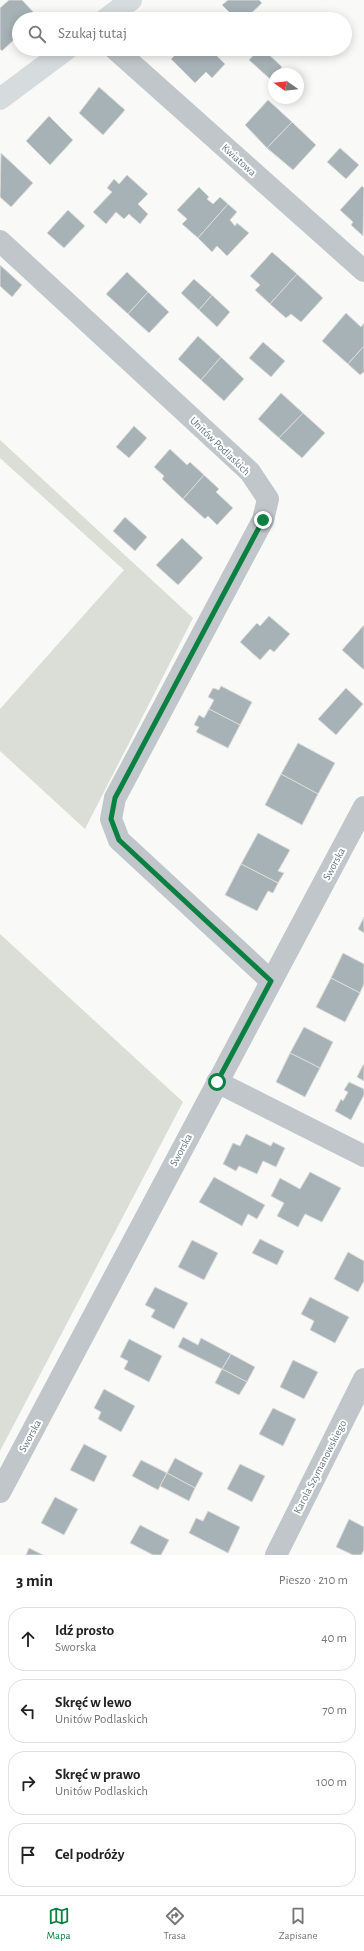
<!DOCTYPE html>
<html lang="pl">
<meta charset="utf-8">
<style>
body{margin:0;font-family:"Alegreya Sans",sans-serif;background:#f2f2f2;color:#222}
.compass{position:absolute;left:268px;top:68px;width:36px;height:36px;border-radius:50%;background:#fff;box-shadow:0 2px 10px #0003;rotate:284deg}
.stop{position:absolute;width:12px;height:12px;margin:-9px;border:3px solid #0b8043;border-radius:50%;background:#fff}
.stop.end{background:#0b8043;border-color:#fff;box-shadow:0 1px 4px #0008}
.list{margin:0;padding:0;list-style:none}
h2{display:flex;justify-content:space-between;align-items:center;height:52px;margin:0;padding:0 16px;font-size:17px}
h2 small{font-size:13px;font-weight:400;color:#767676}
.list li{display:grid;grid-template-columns:26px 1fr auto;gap:12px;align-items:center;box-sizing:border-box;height:64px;margin:0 8px 8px;padding:0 8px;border:1px solid #e0e0e0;border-radius:16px}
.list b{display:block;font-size:15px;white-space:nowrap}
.list p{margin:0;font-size:13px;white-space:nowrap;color:#767676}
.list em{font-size:13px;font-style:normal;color:#767676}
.icon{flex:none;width:22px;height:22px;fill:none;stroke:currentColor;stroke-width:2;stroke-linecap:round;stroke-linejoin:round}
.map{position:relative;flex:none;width:364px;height:1555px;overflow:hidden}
.search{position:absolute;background:#fff;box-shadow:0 2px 10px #0003;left:12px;right:12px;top:12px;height:44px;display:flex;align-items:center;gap:10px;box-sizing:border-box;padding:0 14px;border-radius:22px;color:#767676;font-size:15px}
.sheet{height:340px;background:#fff}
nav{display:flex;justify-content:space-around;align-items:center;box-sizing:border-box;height:56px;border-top:1px solid #e0e0e0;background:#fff;font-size:11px;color:#767676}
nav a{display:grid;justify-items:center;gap:2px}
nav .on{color:#0b8043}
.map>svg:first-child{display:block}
.green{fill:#daded6}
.building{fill:#a7b2b6;stroke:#dbdbd9}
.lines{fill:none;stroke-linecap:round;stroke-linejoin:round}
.street{stroke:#c0c6c9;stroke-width:22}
.secondary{stroke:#d6dbde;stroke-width:22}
.route{stroke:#0b8043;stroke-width:5}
.labels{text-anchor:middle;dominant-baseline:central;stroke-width:4;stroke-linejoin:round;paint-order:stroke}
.street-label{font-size:11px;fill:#657881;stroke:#fff}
</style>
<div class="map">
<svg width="364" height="1555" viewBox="0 0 364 1555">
<rect width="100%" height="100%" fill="#f9f9f7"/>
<!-- green -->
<g class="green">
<polygon points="0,440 193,618 85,829 0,751 0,709 124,570 0,458"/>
<polygon points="0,934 183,1102 0,1451"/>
</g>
<!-- building -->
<g class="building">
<polygon points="9,0 22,0 38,17 36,19 19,19 19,35 2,51 0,49 0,8"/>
<polygon points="228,0 259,0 262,3 245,19 236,19 222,5"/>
<polygon points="181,49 210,49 225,64 212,78 206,72 195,83 171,59"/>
<polygon points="259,49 263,49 282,67 270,79 249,60"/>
<polygon points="99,87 125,110 103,135 79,113"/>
<polygon points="268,100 292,122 267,148 245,125"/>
<polygon points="49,116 73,140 50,165 26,141"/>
<polygon points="292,122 316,145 293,170 267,148"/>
<polygon points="340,148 359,165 346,179 327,162"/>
<polygon points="1,153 33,183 11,207 0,197"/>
<polygon points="127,175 148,194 138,204 148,214 140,224 129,214 124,219 116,212 106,224 93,212 112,192 107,188 114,179 119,184"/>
<polygon points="362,186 364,188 363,236 351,225 353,222 340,210"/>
<polygon points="199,187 209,197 207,199 213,204 220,197 228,204 198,238 182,224 187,219 177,210"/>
<polygon points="228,204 237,212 230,220 235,226 237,223 249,233 227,256 217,246 212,252 198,238"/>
<polygon points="68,210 85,226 64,248 47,233"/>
<polygon points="272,252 297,274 270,304 255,290 260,285 250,276"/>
<polygon points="0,265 22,285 12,297 0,286"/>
<polygon points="127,272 148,292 128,314 106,294"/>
<polygon points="297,274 323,298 301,322 291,314 286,318 270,304"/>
<polygon points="194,279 212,295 199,310 181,293"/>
<polygon points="148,292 169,312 149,333 128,314"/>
<polygon points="212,295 230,312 217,327 199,310"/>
<polygon points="346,313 361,327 364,323 364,346 348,364 322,341"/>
<polygon points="198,336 221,357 201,380 178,359"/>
<polygon points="263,342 285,361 271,377 249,358"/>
<polygon points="364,346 364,372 360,375 348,364"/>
<polygon points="221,357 244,379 224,401 201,380"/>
<polygon points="281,393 303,413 279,438 258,419"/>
<polygon points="303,413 325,433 302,458 279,438"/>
<polygon points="134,426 147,438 129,458 116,447"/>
<polygon points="170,449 187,465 190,462 204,475 183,499 162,479 164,476 154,467"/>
<polygon points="204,475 219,489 216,492 233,508 217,525 208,516 205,519 183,499"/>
<polygon points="125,517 147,537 135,551 113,531"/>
<polygon points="182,538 203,558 178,585 156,565"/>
<polygon points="269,616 290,634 274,652 270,649 260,660 240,642 257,623 260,626"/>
<polygon points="364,625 364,670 342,650"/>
<polygon points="221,686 252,702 240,725 209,709 214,700 208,697 213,688 219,690"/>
<polygon points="346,688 363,704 336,735 318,719"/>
<polygon points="209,709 240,725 228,748 196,732 199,727 194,725 199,715 204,718"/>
<polygon points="298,743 335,763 318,794 281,774"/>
<polygon points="281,774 318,794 302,825 265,805"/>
<polygon points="258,833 290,850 278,871 284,873 278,883 241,864"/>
<polygon points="241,864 278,883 273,893 268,891 257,911 225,895"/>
<polygon points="364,917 364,933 358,929"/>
<polygon points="343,953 364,964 364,984 360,993 331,978"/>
<polygon points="331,978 360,993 345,1022 316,1007"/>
<polygon points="304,1027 333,1042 320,1068 290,1053"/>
<polygon points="290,1053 320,1068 305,1097 276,1082"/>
<polygon points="363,1065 364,1065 364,1081 357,1077"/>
<polygon points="349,1082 364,1089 364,1095 351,1120 335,1111 341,1099 343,1101 348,1092 344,1090"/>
<polygon points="246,1134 271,1146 273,1142 285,1148 276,1167 263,1161 257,1174 239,1166 236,1171 223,1164 233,1143 240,1146"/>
<polygon points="310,1172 341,1188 322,1222 305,1214 298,1227 277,1216 284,1203 271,1196 280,1178 300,1189"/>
<polygon points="214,1177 265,1205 257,1219 248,1214 242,1226 199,1202"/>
<polygon points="260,1239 284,1251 277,1265 252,1253"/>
<polygon points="192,1240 218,1253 204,1280 178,1267"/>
<polygon points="348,1252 364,1261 364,1281 358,1292 334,1279"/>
<polygon points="155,1287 188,1303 174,1329 151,1317 155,1310 145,1305"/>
<polygon points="310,1297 349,1317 335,1343 310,1330 314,1321 301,1314"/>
<polygon points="183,1337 198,1345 201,1338 231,1354 222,1369 178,1347"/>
<polygon points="129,1339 162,1356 149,1382 124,1369 128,1361 120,1357"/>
<polygon points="231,1354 255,1367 247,1382 222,1369"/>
<polygon points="293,1360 318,1372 304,1399 280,1387"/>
<polygon points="222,1369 247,1382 239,1395 215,1383"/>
<polygon points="104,1389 135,1406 121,1432 98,1419 101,1412 94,1408"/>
<polygon points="273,1408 296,1419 283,1446 259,1434"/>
<polygon points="84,1444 107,1456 94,1482 70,1470"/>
<polygon points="175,1458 203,1473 195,1488 167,1473"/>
<polygon points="141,1460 167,1473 158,1490 132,1476"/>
<polygon points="240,1464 265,1476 252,1502 227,1489"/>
<polygon points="167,1473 195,1488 189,1501 160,1486"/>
<polygon points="55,1497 78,1509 64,1535 41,1523"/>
<polygon points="208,1511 240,1527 228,1553 189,1533 196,1518 203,1521"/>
<polygon points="349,1519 364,1527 364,1550 361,1555 353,1555 336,1547"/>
<polygon points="140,1525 169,1540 161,1555 153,1555 130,1543"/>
<polygon points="29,1548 43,1555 26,1555"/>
</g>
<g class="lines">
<!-- street -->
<g class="street">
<polyline points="115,49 364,271"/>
<polyline points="0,241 250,472 268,499 263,520 115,798 111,819 119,840 271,981"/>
<polyline points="217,1082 364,1156"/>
<polyline points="0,1492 364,807"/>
<polyline points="276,1555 364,1379"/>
</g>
<!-- secondary -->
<g class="secondary">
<polyline points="106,19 131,0"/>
<polyline points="0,99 67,49"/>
</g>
</g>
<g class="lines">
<!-- route -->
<polyline class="route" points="217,1082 271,981 119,840 111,819 115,798 263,520"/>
</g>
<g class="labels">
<!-- street labels -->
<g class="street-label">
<text transform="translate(239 160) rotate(42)">Kwiatowa</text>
<text transform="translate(220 446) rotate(44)">Unitów Podlaskich</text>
<text transform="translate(334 864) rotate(-62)">Sworska</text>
<text transform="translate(181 1150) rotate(-62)">Sworska</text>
<text transform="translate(30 1436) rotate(-62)">Sworska</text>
<text transform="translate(320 1467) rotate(-63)">Karola Szymanowskiego</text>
</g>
</g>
</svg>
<svg class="compass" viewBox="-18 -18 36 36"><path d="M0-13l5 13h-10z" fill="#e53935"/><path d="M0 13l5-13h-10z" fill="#767676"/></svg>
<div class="stop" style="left:217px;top:1082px"></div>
<div class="stop end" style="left:263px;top:520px"></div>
<div class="search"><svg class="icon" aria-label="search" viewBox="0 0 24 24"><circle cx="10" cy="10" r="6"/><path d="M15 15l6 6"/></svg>Szukaj tutaj</div>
</div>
<section class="sheet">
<h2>3 min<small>Pieszo · 210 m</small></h2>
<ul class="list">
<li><svg class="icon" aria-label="ahead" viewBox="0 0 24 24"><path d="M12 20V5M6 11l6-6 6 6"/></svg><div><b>Idź prosto</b><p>Sworska</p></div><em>40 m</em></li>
<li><svg class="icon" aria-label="left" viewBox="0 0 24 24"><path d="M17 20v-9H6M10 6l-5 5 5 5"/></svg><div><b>Skręć w lewo</b><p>Unitów Podlaskich</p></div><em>70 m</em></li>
<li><svg class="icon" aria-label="right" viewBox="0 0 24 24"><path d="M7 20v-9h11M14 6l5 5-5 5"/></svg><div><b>Skręć w prawo</b><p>Unitów Podlaskich</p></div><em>100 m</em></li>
<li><svg class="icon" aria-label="arrive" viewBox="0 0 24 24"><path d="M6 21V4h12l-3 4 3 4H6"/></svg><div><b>Cel podróży</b></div></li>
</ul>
</section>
<nav>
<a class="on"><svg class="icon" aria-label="map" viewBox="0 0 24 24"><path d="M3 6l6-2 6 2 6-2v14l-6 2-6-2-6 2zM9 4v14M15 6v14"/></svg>Mapa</a>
<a><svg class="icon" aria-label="directions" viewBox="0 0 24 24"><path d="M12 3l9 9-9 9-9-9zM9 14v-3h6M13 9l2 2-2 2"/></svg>Trasa</a>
<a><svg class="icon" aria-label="saved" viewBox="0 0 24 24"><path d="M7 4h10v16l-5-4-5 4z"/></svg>Zapisane</a>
</nav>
